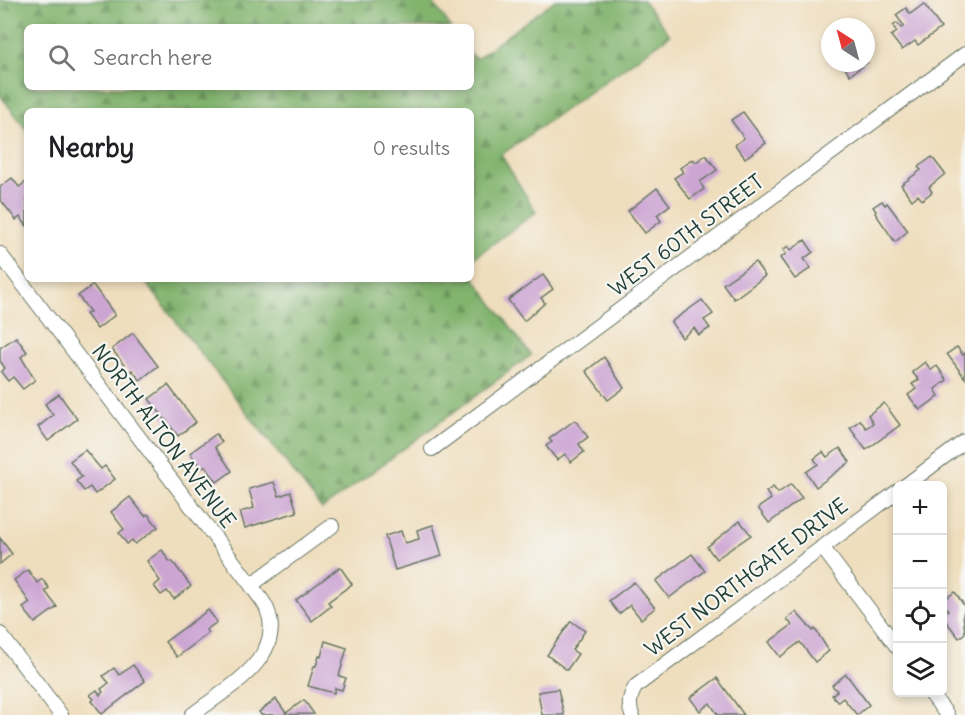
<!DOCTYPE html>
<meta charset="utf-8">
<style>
body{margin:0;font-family:Delius,sans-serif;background:#f6f6f6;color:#202124}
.controls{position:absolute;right:18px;bottom:18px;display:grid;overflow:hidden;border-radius:9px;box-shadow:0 3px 9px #0003}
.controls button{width:54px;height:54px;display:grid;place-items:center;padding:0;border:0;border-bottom:2px solid #e0e0e0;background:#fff;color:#202124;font:30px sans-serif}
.compass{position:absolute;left:821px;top:18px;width:54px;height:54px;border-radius:50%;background:#fff;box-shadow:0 3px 9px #0003;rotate:324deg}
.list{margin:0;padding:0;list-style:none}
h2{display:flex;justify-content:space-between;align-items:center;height:78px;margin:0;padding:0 24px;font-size:26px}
h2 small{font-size:20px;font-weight:400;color:#757577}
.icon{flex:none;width:33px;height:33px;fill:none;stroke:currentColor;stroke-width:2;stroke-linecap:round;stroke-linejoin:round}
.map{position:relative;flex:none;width:965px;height:715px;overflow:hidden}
.search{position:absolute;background:#fff;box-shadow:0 3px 9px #0003;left:24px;top:24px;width:450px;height:66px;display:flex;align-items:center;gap:15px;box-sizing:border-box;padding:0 21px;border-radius:9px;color:#757577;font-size:22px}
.panel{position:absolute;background:#fff;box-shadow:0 3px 9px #0003;left:24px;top:108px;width:450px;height:174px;border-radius:9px}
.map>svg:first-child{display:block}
.forest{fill:url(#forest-firs);stroke:#507851;stroke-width:1.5}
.building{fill:#cca5d3}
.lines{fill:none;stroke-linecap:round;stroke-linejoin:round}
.minor-casing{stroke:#687564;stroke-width:16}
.minor{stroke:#fff;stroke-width:14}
.labels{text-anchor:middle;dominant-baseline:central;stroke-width:4.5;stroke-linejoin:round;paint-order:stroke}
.street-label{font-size:21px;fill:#1f3d34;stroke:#f6f6f2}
</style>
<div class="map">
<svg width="965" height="715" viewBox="0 0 965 715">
<defs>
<pattern id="forest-firs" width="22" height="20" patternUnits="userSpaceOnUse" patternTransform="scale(1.5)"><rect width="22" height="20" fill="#82b46e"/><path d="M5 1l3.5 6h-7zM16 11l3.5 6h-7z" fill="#6a945b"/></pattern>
</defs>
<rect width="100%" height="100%" fill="#f6f6f2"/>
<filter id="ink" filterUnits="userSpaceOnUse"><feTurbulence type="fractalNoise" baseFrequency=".0167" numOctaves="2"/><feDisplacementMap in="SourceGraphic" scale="12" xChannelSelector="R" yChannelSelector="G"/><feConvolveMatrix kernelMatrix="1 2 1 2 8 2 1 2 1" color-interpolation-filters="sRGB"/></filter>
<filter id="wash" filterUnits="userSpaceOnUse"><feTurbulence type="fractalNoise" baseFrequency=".008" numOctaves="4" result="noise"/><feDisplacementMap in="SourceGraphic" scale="24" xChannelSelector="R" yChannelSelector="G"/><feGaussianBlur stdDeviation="1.35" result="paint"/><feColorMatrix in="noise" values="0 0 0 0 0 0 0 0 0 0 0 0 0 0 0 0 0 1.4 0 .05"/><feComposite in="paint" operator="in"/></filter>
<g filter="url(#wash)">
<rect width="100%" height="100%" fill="#efdebd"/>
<!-- forest -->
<g class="forest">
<polygon points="0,0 431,0 451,27 27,27 27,87 471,87 471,54 476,59 555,0 643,0 670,35 501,155 536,212 471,260 471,111 27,111 27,130 0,95"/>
<polygon points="471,274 531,355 322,509 143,279 471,279"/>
</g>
<g id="blocks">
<!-- building -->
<g class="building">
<polygon points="924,4 941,28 918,45 915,41 902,50 891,36 897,32 893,26 897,23 901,28 904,26 896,15 906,8 910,14"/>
<polygon points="841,63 867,63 850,75"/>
<polygon points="743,112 766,143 745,158 735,145 744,138 731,120"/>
<polygon points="706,155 717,170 700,182 704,189 690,199 674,178 683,172 680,168 693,159 696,162"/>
<polygon points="932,157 945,174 929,187 932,192 922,200 918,195 912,200 901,185 921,170 918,167"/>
<polygon points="12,178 19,187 26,182 27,184 27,226 20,217 16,220 0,199 0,187"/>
<polygon points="657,188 670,205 657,215 661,221 645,233 628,211"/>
<polygon points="882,201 885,205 887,203 908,231 895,242 875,213 876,211 873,207"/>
<polygon points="805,240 813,252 804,259 811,268 795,279 780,258 786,254 783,250 788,246 791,250"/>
<polygon points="755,262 765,276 734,299 723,284"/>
<polygon points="543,275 553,289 541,298 545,303 524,321 508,300"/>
<polygon points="93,285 115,315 97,329 86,314 90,312 78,296"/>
<polygon points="702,300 713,314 704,320 710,328 699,335 694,328 682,338 671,322"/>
<polygon points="133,333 158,366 140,380 132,370 129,372 112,349"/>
<polygon points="16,337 27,352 21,357 35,380 23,389 13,377 8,381 1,372 5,368 0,361 0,348"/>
<polygon points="957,347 963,355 965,353 965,378 947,354"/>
<polygon points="604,357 624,388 608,400 586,371"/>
<polygon points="925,362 931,370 937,366 947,380 935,389 939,396 920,410 908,395 916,389 912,384 919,380 912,372"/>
<polygon points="168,385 196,422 178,436 149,399"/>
<polygon points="59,394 77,419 48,441 38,427 53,415 45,404"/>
<polygon points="884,403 900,425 866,450 850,428 860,420 866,428 873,423 868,415"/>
<polygon points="575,420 588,437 579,444 584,452 571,462 565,454 557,460 546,446 552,442 549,439"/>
<polygon points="216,434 222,442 215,447 232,471 217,482 205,466 201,468 190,453"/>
<polygon points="840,448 850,462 816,487 806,472 818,464 814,459 823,452 827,457"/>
<polygon points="85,450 101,469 105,466 115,479 95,494 90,487 84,491 76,481 82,477 70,461"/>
<polygon points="274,482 279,496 291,492 297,512 245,528 240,512 254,508 249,489"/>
<polygon points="791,484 802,498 769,523 758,508 771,499 766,492 773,487 778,493"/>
<polygon points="130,497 145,516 148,514 158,527 135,544 132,540 127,544 119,533 124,529 111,512"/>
<polygon points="740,521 751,535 716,559 707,547"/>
<polygon points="433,525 442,556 395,570 385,536 401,531 405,543 419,539 417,530"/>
<polygon points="0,538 12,554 0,564"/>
<polygon points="162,550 170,562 172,561 191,586 174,599 167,591 161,595 154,586 160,581 147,561"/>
<polygon points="692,554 705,571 669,598 656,581"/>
<polygon points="340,567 352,584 328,602 331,606 312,621 296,600"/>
<polygon points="28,570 37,583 42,579 49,588 45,591 57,607 35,623 23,608 30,603 14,580"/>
<polygon points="634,582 655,608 641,619 630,605 619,614 609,601"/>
<polygon points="955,592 965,607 963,615 965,633 959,638 942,616 942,614 948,610 942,601"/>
<polygon points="208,610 217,622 206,630 209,633 177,657 165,642"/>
<polygon points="796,612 813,631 815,629 829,651 815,662 800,642 780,657 769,642 792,625 787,619"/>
<polygon points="571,621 585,631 572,650 578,654 567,670 547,655"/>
<polygon points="325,641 347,648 339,676 346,678 342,690 335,688 334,693 308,686 314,666 316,666 319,656 321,657"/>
<polygon points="133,665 145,681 102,714 92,701 94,699 90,695 97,690 100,695 103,692 101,689 109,683 103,676 114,668 119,675"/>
<polygon points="846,674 869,705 857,715 843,698 838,702 832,695 837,691 832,685"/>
<polygon points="717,678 744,715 718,715 710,703 700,711 690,698"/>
<polygon points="558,689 564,715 542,715 538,692"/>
<polygon points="276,699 286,713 304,700 314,714 261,715 259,712"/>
</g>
</g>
</g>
<g filter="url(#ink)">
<use href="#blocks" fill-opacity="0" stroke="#687564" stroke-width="1.5"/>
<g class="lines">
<!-- minor casing -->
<g class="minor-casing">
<g id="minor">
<path d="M 0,254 L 251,585 C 256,593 263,600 267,609 C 287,658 224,690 192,715"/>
<polyline points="432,449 965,54"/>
<polyline points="905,486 965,441"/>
<polyline points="822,547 898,648"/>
<polyline points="251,585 332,526"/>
<polyline points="0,634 61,715"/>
<polyline points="930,692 947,715"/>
<path d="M 632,715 C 628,705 630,695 636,686 L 898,491"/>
</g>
</g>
<!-- minor -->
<use href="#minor" class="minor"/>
</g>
</g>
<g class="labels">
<!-- street labels -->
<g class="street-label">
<text transform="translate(686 235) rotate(-37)">WEST 60TH STREET</text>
<text transform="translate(164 436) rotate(53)">NORTH ALTON AVENUE</text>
<text transform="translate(746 577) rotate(-37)">WEST NORTHGATE DRIVE</text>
</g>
</g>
</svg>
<div class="controls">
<button>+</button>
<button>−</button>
<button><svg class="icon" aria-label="locate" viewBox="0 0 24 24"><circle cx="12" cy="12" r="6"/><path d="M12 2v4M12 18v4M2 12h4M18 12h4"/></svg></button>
<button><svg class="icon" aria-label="layers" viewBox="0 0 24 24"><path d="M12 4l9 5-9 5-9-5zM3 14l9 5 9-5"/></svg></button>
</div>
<svg class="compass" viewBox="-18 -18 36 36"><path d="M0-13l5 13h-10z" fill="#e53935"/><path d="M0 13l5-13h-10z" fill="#757577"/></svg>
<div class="search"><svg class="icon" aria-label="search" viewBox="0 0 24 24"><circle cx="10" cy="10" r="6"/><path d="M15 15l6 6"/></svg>Search here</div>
<section class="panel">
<h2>Nearby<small>0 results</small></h2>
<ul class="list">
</ul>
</section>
</div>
